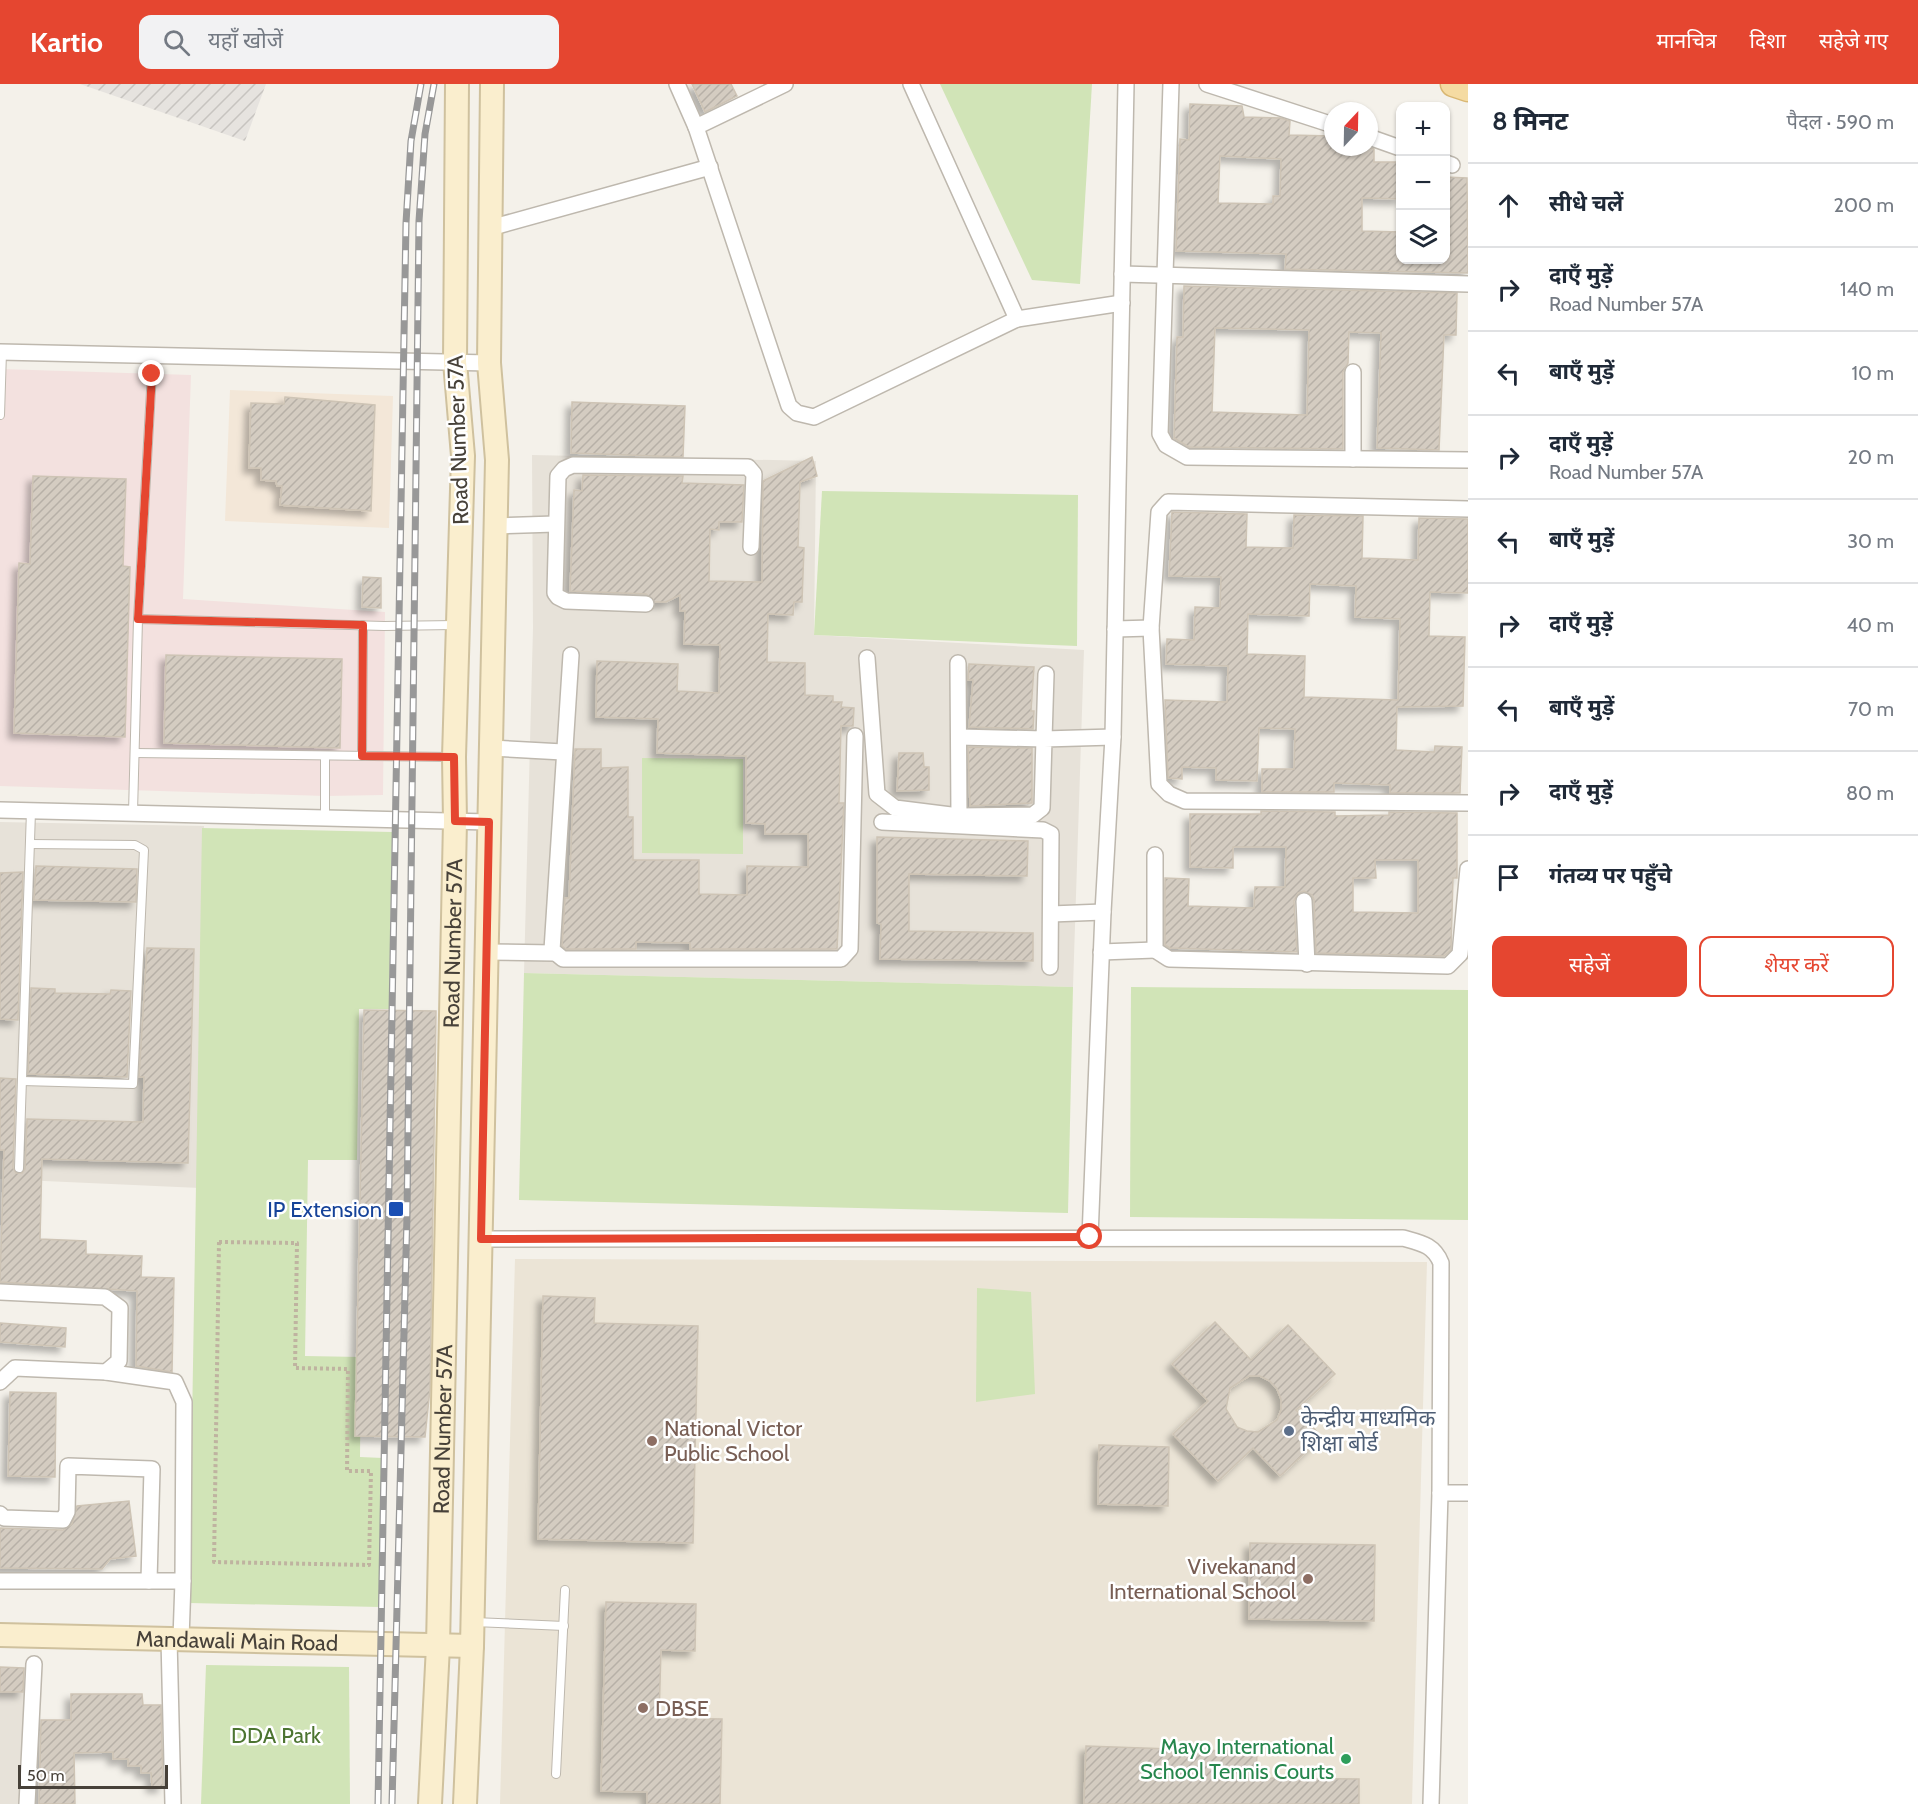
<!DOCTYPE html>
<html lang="hi">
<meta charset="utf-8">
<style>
body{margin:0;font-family:Cabin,"Noto Sans Devanagari",sans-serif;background:#f2f2f3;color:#1f2937}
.controls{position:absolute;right:18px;top:18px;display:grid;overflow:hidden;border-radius:12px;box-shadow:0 2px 4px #0004}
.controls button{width:54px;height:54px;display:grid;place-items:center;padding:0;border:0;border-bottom:2px solid #e0e1e3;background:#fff;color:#1f2937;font:30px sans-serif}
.compass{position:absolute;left:1324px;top:18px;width:54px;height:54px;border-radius:50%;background:#fff;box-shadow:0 2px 4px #0004;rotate:22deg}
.scale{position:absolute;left:18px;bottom:15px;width:150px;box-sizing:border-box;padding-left:6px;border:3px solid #474139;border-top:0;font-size:16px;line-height:21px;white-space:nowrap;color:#474139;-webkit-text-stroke:4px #fff;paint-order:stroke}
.stop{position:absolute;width:18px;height:18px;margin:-14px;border:4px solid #e54630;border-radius:50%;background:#fff}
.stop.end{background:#e54630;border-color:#fff;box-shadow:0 2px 6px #0008}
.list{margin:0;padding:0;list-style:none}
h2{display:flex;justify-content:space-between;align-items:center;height:78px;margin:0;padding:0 24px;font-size:26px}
h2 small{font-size:20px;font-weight:400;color:#747a83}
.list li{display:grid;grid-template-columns:39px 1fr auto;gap:18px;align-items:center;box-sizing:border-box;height:84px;padding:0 24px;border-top:2px solid #e0e1e3}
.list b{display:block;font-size:22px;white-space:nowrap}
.list p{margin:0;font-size:20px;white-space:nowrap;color:#747a83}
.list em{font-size:20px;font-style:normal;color:#747a83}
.actions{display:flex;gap:12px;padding:18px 24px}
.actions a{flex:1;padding:14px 0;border:2px solid #e54630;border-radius:12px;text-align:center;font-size:21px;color:#e54630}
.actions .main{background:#e54630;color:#fff}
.icon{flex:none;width:33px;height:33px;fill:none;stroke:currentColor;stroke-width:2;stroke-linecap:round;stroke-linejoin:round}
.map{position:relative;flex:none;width:1468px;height:1720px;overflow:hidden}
header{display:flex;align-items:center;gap:36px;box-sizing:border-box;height:84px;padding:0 30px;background:#e54630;color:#fff}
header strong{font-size:28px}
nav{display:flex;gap:33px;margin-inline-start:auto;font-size:21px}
.search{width:420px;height:54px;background:#f2f2f3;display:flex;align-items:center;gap:15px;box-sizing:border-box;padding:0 21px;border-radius:12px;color:#747a83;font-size:22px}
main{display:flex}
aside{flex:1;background:#fff}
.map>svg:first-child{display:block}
.residential{fill:#e7e2d9}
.commercial{fill:#f3e7d8}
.industrial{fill:url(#industrial-furrows)}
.education{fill:#ebe4d6}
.medical{fill:#f3e1df}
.park{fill:#d1e4b7}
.building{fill:url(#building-hatch);stroke:#cec4b5;stroke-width:1.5;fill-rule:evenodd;filter:url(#shadow)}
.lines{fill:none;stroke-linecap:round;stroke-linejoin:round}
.lane-casing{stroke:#beb8ae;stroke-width:10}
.street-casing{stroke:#beb8ae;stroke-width:18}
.secondary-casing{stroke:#cfc19e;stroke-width:26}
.primary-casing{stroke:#d9b773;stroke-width:27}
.path{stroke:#bfb3a0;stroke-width:4;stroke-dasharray:3 3;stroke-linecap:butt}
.lane{stroke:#fff;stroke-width:8}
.street{stroke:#fff;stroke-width:15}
.secondary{stroke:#faeece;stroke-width:22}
.primary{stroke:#f5dba2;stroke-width:24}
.rail-casing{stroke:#989898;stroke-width:7}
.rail{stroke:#fff;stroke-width:4.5;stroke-dasharray:14;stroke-linecap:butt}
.route{stroke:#e54630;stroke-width:8}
.transit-dot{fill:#1a4fb4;stroke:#fff;stroke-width:2}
.service-dot{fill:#5c6f8a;stroke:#fff;stroke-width:2}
.education-dot{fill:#8d6e63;stroke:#fff;stroke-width:2}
.leisure-dot{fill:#2e9e5b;stroke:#fff;stroke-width:2}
.labels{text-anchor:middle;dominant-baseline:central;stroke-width:5;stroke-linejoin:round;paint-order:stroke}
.street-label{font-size:22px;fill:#474139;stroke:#fff}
.transit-label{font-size:22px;fill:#164399;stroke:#fff;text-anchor:end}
.service-label{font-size:22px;fill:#4e5e75;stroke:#fff;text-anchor:start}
.education-label{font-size:22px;fill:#785e54;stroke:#fff;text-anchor:start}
.park-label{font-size:22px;fill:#4c7431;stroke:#fff}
.leisure-label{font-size:22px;fill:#27864d;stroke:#fff;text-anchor:end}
</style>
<header>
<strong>Kartio</strong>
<div class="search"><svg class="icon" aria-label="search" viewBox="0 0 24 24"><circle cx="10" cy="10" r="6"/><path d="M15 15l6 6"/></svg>यहाँ खोजें</div>
<nav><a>मानचित्र</a><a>दिशा</a><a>सहेजे गए</a></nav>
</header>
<main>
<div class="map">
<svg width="1468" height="1720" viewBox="0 0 1468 1720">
<defs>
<pattern id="industrial-furrows" width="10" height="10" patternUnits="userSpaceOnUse" patternTransform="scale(1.5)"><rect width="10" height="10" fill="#e6e3df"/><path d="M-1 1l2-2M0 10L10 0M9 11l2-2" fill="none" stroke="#c7c4c0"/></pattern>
<pattern id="building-hatch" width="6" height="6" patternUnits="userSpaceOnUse" patternTransform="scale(1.5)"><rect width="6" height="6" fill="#d4ccc1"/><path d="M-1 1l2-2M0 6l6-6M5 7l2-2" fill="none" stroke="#b7b0a7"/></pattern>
<filter id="shadow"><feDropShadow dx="-5.5" dy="5.5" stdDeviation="3" flood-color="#0004"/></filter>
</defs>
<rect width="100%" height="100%" fill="#f4f1ea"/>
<!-- residential -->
<g class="residential">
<polygon points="532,371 816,377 814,551 1084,566 1073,903 524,889 533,544"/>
<polygon points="0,738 204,742 200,1104 0,1095"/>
<polygon points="0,1583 25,1584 21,1720 0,1720"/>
</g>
<!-- commercial -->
<polygon class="commercial" points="230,306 393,312 389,444 225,437"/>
<!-- industrial -->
<polygon class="industrial" points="80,0 266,0 245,57"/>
<!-- education -->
<polygon class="education" points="515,1175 1427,1178 1412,1720 500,1720"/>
<!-- medical -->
<polygon class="medical" points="0,285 191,291 183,515 385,528 383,711 325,712 0,702"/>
<!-- park -->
<g class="park">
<polygon points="940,0 1092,0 1080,200 1032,196"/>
<polygon points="822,407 1078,411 1077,562 814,551"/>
<polygon points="642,674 743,675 743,770 642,769"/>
<polygon points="202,744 392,748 389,925 359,925 357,1076 308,1076 305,1272 361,1273 360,1373 383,1374 380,1523 189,1519"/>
<polygon points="524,889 1073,903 1068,1129 519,1116"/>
<polygon points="1131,903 1468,906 1468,1136 1130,1133"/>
<polygon points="977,1204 1031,1208 1035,1310 976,1318"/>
<polygon points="206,1581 349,1583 350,1720 201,1720"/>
</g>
<!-- building -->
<g class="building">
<polygon points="692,0 731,0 737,12 705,28"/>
<path d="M 1190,20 L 1242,22 L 1244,33 L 1281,34 L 1290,37 L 1289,51 L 1333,52 L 1333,63 L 1368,63 L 1374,65 L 1374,78 L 1401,78 L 1401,115 L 1362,114 L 1362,147 L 1401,148 L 1401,176 L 1446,176 L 1446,93 L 1467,94 L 1468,189 L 1285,185 L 1286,170 L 1176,167 L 1180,55 L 1189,56 ZM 1220,72 L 1281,75 L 1280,112 L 1273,112 L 1273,120 L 1218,119 Z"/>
<path d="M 1184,202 L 1457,209 L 1456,251 L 1444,251 L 1439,366 L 1377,364 L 1381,249 L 1349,248 L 1348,279 L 1343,288 L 1343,365 L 1189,363 L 1174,354 L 1177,253 L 1183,253 ZM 1215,244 L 1309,246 L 1307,331 L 1212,328 Z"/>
<polygon points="285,313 375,321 371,427 280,421 282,402 277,402 276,397 261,396 261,384 249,384 251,319 284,320"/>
<polygon points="572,318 685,322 683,373 571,369"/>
<polygon points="812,373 817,392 800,398 798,463 804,464 802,518 794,518 793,531 768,530 767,578 805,579 805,611 833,612 833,618 842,618 841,623 854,624 853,642 841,642 839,719 844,719 837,865 690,865 690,859 636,858 636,865 566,865 562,862 565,814 569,814 575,665 601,665 601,684 628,683 628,733 633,733 633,776 699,776 699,810 747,811 747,782 808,783 808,750 765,750 765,740 746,739 746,672 657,669 658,635 596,633 597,577 678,580 677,607 719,609 720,561 684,560 685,527 680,527 680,511 666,518 655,518 646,510 570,507 574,406 582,407 583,391 683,392 682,399 744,401 742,438 719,438 719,446 710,445 709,497 762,498 763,397"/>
<polygon points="33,392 126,395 123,482 130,483 125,653 14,649 19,479 30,480"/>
<path d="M 1172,428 L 1247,430 L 1246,463 L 1293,464 L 1294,431 L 1363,432 L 1362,474 L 1418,476 L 1419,434 L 1468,435 L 1468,509 L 1430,508 L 1429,552 L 1465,553 L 1463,622 L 1397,623 L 1396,666 L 1434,668 L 1435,662 L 1462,663 L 1460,709 L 1390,709 L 1390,701 L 1334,699 L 1334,708 L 1262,708 L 1262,685 L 1294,685 L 1295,645 L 1259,644 L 1257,697 L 1216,696 L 1216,684 L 1182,683 L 1182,695 L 1168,694 L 1165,616 L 1227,618 L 1228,582 L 1166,580 L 1167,555 L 1194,556 L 1195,523 L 1220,524 L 1221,493 L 1169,492 ZM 1310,500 L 1356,502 L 1355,533 L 1400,535 L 1398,616 L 1304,613 L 1305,572 L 1247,570 L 1248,530 L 1309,532 Z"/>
<polygon points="363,493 381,494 381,524 362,523"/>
<polygon points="166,571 342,575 340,664 164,659"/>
<polygon points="969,580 1034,583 1031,627 1034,627 1033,645 969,643 973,596 968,596"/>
<polygon points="968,663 1032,664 1032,719 970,722"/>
<polygon points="899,669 923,669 924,683 929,683 929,706 897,707"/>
<path d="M 1261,727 L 1335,728 L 1335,732 L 1389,731 L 1389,728 L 1457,729 L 1457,794 L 1453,794 L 1451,866 L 1444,872 L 1316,869 L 1314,816 L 1312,811 L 1304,807 L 1298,809 L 1294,817 L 1297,868 L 1170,864 L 1165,861 L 1165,794 L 1189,795 L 1188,822 L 1254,824 L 1255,803 L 1285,803 L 1286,763 L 1233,763 L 1233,784 L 1190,783 L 1190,730 L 1261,730 ZM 1375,776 L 1418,776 L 1418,829 L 1353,828 L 1353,794 L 1376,794 Z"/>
<polygon points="877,753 1028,757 1027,792 909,790 909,847 1033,849 1033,877 880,875 881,840 877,839"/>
<polygon points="36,782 137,785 136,818 34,816"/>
<polygon points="23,788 18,936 0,935 0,789"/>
<polygon points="147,864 194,865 188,1079 42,1075 40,1155 86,1157 86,1170 142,1172 141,1193 174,1194 172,1288 136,1282 137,1207 0,1198 4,1066 0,1066 0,994 16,995 13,1084 16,1089 22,1089 25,1085 27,1035 143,1038 144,993 139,993"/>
<polygon points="31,904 55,905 55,909 110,910 111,906 131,907 127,993 28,990"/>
<polygon points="364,926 436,927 430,1305 425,1353 355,1352"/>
<polygon points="543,1212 595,1214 594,1239 698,1242 693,1459 538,1455"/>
<path d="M 1215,1238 L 1251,1276 L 1288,1241 L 1335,1290 L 1296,1326 L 1322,1353 L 1280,1392 L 1253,1364 L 1218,1397 L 1173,1350 L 1208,1317 L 1172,1280 ZM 1249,1292 L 1260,1292 L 1270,1297 L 1277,1305 L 1281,1315 L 1281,1326 L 1277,1336 L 1258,1348 L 1247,1347 L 1237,1343 L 1226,1325 L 1230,1304 Z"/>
<polygon points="0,1239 66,1244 65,1263 0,1258"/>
<polygon points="10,1308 56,1309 55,1393 8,1392"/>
<polygon points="1099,1361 1169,1363 1168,1422 1098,1420"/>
<polygon points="129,1417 136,1472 110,1475 102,1485 0,1484 0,1444 63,1446 72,1440 77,1422"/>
<polygon points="1250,1459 1375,1461 1374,1537 1249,1535"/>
<polygon points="606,1518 696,1520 695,1567 661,1566 659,1634 722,1635 720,1720 647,1720 647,1708 601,1707"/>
<polygon points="0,1583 24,1584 23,1608 0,1608"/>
<polygon points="71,1610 142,1610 143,1621 161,1621 163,1703 152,1703 151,1689 141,1689 141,1682 128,1682 128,1675 113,1675 113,1668 74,1669 75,1720 39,1720 41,1636 71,1636"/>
<polygon points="1086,1662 1257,1668 1256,1694 1359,1695 1359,1720 1084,1720"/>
</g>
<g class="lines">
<!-- lane casing -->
<g class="lane-casing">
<g id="lane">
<polyline points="0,331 2,268"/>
<polyline points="138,535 384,542 455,541"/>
<polyline points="135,669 452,673"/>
<polyline points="362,672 363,541"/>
<polyline points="325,673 325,734"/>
<polyline points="133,729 138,535 153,271"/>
<polyline points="22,997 133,1000 144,766 135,761 30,760"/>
<polyline points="19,1084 31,727"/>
<polyline points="474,1538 564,1542"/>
<polyline points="556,1690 565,1506"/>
</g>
</g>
<!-- street casing -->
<g class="street-casing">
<g id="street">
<polyline points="677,0 696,43 789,322 797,329 814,333 1017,235 911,0"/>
<polyline points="1171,0 1160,350 1166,361 1187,373 1468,376"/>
<polyline points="1207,0 1333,41"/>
<polyline points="696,43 785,0"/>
<polyline points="1369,53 1400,64"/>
<polyline points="1446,79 1452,81"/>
<polyline points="490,144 710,83"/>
<polyline points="1122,190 1468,200"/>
<polyline points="1017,235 1122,219"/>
<polyline points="0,268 489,279"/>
<polyline points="1353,375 1353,288"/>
<polyline points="1468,425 1168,418 1159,428 1151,544 1159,700 1169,710 1185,717 1468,719"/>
<polyline points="496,442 555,440"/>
<polyline points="646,520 566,517 558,513 555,509 558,392 564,385 573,381 748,383 754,390 751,463"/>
<polyline points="1115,545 1151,544"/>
<polyline points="571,571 552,866 563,875 841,875 850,865 855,652"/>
<polyline points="867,574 877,710 895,724 959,732 1033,731 1042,724 1044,655 1113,653"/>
<polyline points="958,579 959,732"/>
<polyline points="959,653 1044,655 1046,590"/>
<polyline points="491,664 563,668"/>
<polyline points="0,726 489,738"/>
<polyline points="882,738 1043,746 1051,750 1050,883"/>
<polyline points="1155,771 1155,866 1169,875 1448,882 1460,870 1468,785"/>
<polyline points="1304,817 1307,880"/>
<polyline points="1051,830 1103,828"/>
<polyline points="487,868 554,869"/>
<polyline points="1101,868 1155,866"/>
<polyline points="1090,1153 1103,828 1113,653 1126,0"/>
<path d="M 481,1155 L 1403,1154 C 1421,1159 1434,1161 1441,1179 L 1440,1409 L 1431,1720"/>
<polyline points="0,1208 105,1213 120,1224 119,1277 106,1288 15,1284 0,1298"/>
<polyline points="106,1288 175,1298 184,1318 183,1497"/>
<polyline points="1440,1409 1468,1409"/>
<polyline points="0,1430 4,1434 63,1436 67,1428 68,1382 152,1385 149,1497"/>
<polyline points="0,1497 183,1497 181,1555"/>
<polyline points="169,1555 173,1720"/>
<polyline points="27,1720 34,1580"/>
</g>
</g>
<!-- secondary casing -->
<g class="secondary-casing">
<g id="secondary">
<path id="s1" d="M 0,1551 L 472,1562"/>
<path id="s2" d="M 430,1720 L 438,1562 L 455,737 L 454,673 L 463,372 L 455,278 L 457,0"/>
<polyline points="465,1720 472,1562 497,376 489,279 492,0"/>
</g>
</g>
<!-- primary casing -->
<g class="primary-casing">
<polyline id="primary" points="1453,0 1468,5"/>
</g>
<!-- path -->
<polygon class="path" points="219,1158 297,1159 295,1284 348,1285 347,1387 371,1387 369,1481 214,1478"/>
<!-- lane -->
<use href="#lane" class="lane"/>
<!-- street -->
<use href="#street" class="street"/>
<!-- secondary -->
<use href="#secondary" class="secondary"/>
<!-- primary -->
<use href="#primary" class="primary"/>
<!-- rail casing -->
<g class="rail-casing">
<g id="rail">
<polyline points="378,1720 406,139 411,57 421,0"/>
<polyline points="392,1720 407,1131 419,137 425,50 434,0"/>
</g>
</g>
<!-- rail -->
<use href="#rail" class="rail"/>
</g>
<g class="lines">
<!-- route -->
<polyline class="route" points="152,290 138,535 363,541 362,672 454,673 455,737 489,738 481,1155 1090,1153"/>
</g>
<!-- markers -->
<rect class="transit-dot" x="388" y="1117" width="16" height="16" rx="3"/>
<circle class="service-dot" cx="1289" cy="1347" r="6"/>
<g class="education-dot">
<circle cx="652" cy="1357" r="6"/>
<circle cx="1308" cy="1495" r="6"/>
<circle cx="643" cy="1624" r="6"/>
</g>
<circle class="leisure-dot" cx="1346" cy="1675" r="6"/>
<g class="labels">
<!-- street labels -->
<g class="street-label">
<text transform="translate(458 356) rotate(-92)">Road Number 57A</text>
<text stroke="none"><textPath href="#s2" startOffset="861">Road Number 57A</textPath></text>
<text stroke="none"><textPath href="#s2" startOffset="375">Road Number 57A</textPath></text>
<text stroke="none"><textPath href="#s1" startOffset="237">Mandawali Main Road</textPath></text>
</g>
<!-- transit labels -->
<g class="transit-label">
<text x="382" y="1125">IP Extension</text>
</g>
<!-- service labels -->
<g class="service-label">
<text x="1301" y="1334">केन्द्रीय माध्यमिक<tspan x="1301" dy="25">शिक्षा बोर्ड</tspan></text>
</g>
<!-- education labels -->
<g class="education-label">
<text x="664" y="1344">National Victor<tspan x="664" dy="25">Public School</tspan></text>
<text x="1296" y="1482" text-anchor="end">Vivekanand<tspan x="1296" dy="25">International School</tspan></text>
<text x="655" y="1624">DBSE</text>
</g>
<!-- park labels -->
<g class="park-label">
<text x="276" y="1651">DDA Park</text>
</g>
<!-- leisure labels -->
<g class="leisure-label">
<text x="1334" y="1662">Mayo International<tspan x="1334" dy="25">School Tennis Courts</tspan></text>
</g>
</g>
</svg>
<div class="controls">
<button>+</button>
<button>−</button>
<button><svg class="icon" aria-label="layers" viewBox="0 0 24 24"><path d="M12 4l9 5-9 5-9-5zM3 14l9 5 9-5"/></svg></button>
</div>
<svg class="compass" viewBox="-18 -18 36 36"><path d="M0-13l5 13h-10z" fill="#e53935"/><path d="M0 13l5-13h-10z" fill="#747a83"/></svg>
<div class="scale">50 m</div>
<div class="stop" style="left:1090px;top:1153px"></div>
<div class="stop end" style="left:152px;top:290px"></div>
</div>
<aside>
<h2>8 मिनट<small>पैदल · 590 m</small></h2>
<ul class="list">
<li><svg class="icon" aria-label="ahead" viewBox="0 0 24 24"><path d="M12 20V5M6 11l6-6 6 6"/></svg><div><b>सीधे चलें</b></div><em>200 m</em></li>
<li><svg class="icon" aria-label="right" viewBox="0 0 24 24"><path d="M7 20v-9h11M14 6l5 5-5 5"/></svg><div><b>दाएँ मुड़ें</b><p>Road Number 57A</p></div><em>140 m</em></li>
<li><svg class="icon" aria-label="left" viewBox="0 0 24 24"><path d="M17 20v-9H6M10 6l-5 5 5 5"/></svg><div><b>बाएँ मुड़ें</b></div><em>10 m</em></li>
<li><svg class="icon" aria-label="right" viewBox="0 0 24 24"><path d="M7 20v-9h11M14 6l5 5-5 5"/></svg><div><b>दाएँ मुड़ें</b><p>Road Number 57A</p></div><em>20 m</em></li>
<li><svg class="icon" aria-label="left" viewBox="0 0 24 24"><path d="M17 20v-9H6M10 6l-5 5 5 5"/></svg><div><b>बाएँ मुड़ें</b></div><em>30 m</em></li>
<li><svg class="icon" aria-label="right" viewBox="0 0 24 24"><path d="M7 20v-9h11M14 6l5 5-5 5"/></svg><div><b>दाएँ मुड़ें</b></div><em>40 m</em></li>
<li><svg class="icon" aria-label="left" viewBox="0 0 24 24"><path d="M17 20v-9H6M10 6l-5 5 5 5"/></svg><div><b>बाएँ मुड़ें</b></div><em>70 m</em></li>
<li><svg class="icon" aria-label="right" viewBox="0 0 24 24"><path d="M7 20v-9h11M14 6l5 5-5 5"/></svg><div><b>दाएँ मुड़ें</b></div><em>80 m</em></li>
<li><svg class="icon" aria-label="arrive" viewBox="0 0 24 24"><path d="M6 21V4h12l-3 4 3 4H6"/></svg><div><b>गंतव्य पर पहुँचे</b></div></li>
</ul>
<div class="actions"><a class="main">सहेजें</a><a>शेयर करें</a></div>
</aside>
</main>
